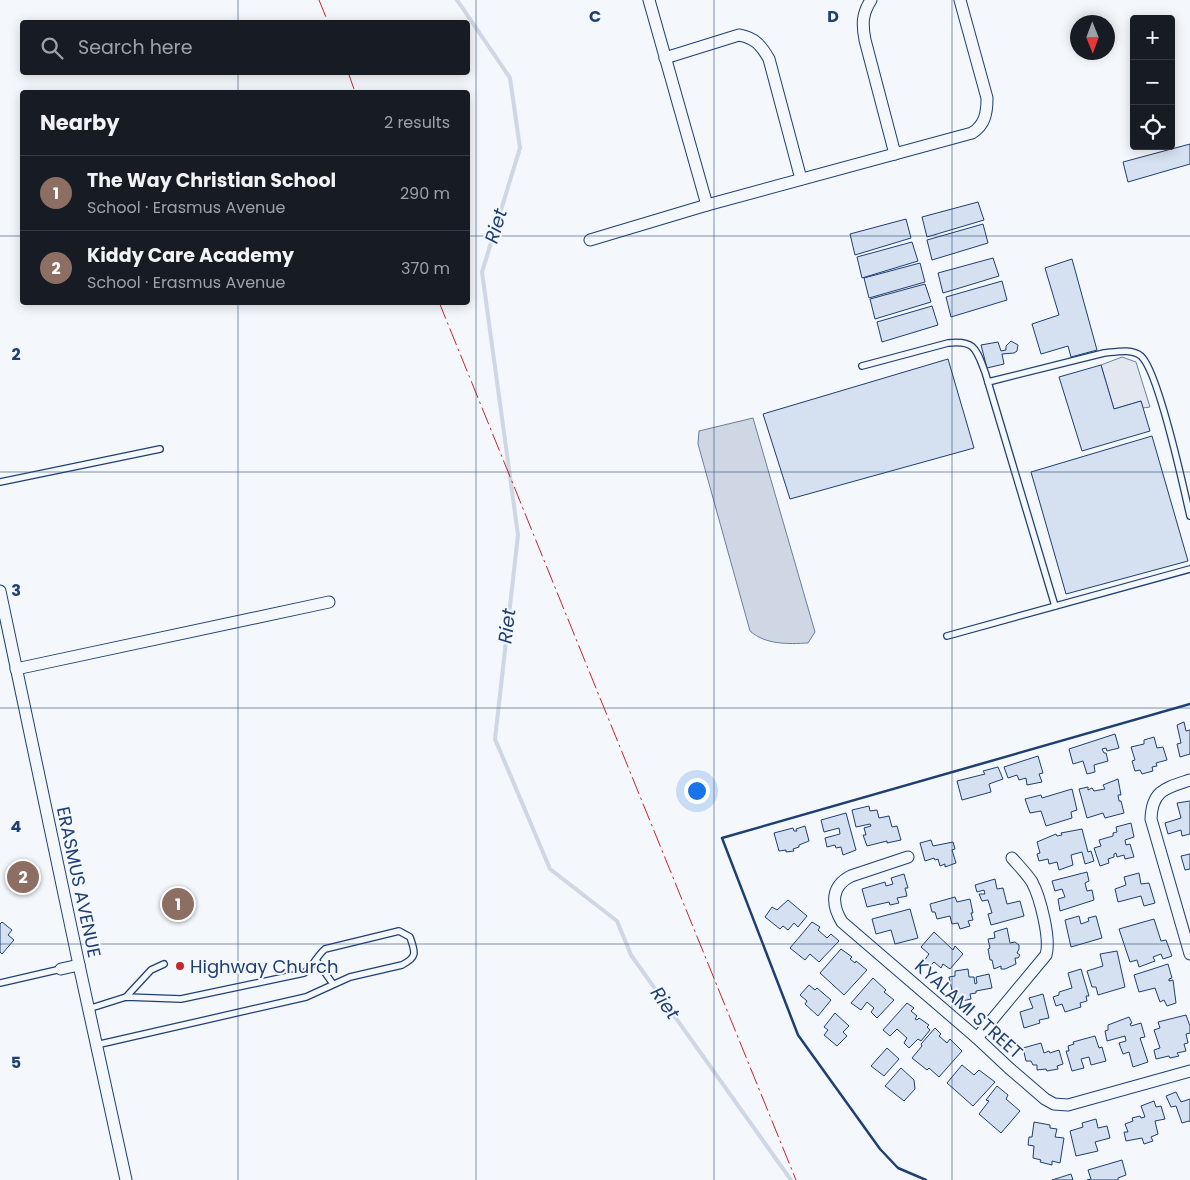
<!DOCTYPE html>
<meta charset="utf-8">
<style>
body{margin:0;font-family:Poppins,sans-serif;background:#242831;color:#f1f3f6}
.controls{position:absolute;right:15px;top:15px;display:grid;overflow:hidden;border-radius:5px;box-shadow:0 2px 12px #0003}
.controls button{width:45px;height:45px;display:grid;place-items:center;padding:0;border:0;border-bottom:1px solid #363941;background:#171b24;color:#f1f3f6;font:25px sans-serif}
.compass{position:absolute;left:1070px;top:15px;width:45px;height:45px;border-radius:50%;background:#171b24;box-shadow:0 2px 12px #0003;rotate:179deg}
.you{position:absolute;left:696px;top:790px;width:18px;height:18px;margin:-12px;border:4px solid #fff;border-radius:50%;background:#1a73e8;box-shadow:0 0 0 8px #1a73e833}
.badge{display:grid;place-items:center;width:32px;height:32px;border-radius:50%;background:#0f766e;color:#fff;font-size:16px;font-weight:700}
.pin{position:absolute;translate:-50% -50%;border:2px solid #fff;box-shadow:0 1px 5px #0006}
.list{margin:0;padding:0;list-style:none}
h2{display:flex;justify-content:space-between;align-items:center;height:65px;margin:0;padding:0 20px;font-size:21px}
h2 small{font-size:16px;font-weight:400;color:#9ea1a6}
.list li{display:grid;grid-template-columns:32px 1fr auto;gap:15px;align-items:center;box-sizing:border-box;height:75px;padding:0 20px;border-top:1px solid #363941}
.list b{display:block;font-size:19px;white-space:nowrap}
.list p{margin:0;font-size:16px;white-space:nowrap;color:#9ea1a6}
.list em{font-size:16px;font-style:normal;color:#9ea1a6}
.icon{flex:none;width:28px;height:28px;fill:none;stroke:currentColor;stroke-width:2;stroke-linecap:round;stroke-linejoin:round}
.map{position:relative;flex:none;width:1190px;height:1180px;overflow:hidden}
.search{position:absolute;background:#171b24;box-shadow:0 2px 12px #0003;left:20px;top:20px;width:450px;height:55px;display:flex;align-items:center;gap:12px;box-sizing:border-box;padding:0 18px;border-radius:5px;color:#9ea1a6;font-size:19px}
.panel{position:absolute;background:#171b24;box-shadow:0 2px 12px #0003;left:20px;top:90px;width:450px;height:215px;border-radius:5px}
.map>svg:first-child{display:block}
.parking{fill:#e3e8f0;stroke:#687fa3}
.water{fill:#cfd7e4;stroke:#687fa3}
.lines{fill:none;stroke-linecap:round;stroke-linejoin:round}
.stream{stroke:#cfd7e4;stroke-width:4}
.building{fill:#d5e0f0;stroke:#1d3f73}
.service-casing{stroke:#1d3f73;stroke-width:8}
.minor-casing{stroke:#1d3f73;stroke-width:13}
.service{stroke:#f4f7fb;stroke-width:5.5}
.minor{stroke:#f4f7fb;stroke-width:11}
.wall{stroke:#1d3f73;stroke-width:2.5}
.power{stroke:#c62828;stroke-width:1;stroke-dasharray:18 4 2.5 4;stroke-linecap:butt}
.grid{fill:none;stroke:#1d3f73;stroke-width:1;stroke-opacity:0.55}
.poi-dot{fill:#c62828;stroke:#f4f7fb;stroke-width:2}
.labels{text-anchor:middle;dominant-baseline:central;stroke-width:4;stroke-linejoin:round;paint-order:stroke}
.street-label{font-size:18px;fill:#1d3f73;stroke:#f4f7fb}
.poi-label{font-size:18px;fill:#1d3f73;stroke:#f4f7fb;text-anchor:start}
.water-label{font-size:19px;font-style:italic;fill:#1d3f73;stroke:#f4f7fb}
.grid-label{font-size:16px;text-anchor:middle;font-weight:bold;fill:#1d3f73;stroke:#f4f7fb;stroke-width:4;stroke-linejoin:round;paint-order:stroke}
</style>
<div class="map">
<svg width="1190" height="1180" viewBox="0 0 1190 1180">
<rect width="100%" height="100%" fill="#f4f7fb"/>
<!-- parking -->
<polygon class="parking" points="1122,357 1136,362 1150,407 1143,408 1141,401 1114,409 1101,365"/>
<!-- water -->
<path class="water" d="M 753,418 L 815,632 L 808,643 C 788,644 766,645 750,631 L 698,444 L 699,431 Z"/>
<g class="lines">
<!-- stream -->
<polyline class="stream" points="457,0 510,78 520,148 482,272 518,535 495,739 550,869 617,921 631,955 791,1180"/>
</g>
<!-- building -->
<g class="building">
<polygon points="1190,144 1190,164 1128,182 1123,162"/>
<polygon points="978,202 984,220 927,237 922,217"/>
<polygon points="906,219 911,238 855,255 850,234"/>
<polygon points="983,224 988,243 932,260 927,240"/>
<polygon points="912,242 918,261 862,278 857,257"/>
<polygon points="993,258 999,276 943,293 938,273"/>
<polygon points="1072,259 1097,350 1071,357 1068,346 1041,354 1032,324 1059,315 1045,268"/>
<polygon points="920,263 925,282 869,298 864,278"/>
<polygon points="1002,281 1007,300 951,317 946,297"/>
<polygon points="925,284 931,302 875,319 870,299"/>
<polygon points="932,306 938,325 882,342 877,322"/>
<polygon points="1011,341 1018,345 1017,351 1014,353 1002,354 1004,364 987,368 981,345 998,342 1001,351 1006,350 1006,346"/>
<polygon points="948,359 974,448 790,499 763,414"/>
<polygon points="1101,365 1114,409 1141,401 1150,431 1082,451 1059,377"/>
<polygon points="1152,436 1188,561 1066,594 1031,472"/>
<polygon points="1184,722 1186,731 1190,730 1190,754 1180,757 1177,744 1181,743 1177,725"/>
<polygon points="1115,734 1119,748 1107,751 1106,748 1102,749 1104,753 1106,753 1108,761 1094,765 1095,772 1087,774 1083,761 1073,764 1069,749"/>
<polygon points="1154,737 1157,748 1163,747 1167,760 1156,763 1157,766 1152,767 1153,771 1142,774 1140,770 1135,771 1132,761 1135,760 1131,747 1144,744 1144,740"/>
<polygon points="1038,756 1043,773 1039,774 1042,782 1027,785 1026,778 1019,780 1017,775 1008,778 1004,767"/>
<polygon points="998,767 1003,779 989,784 991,792 962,800 957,781 985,774 983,771"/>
<polygon points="1118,779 1121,795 1118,795 1119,801 1121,801 1124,813 1105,818 1103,813 1087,818 1079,789 1088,787 1088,790 1092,788 1094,791 1105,789 1103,785"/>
<polygon points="1072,789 1077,810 1071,812 1072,818 1046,826 1041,811 1030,813 1025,799 1041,795 1042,798"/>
<polygon points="1190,801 1190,834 1182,836 1181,830 1168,834 1165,823 1181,818 1177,803"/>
<polygon points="869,806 870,811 877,810 879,818 889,816 892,827 897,826 901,840 887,843 887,841 867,846 863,835 866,835 864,828 871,826 870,824 856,827 852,810"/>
<polygon points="846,813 856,850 843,855 841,847 836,848 835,845 827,847 825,838 840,834 839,828 824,832 821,820"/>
<polygon points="1131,823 1134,837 1125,840 1126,845 1130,844 1134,857 1125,859 1124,855 1117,857 1116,853 1114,854 1114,857 1108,859 1109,863 1100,866 1094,848 1101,846 1099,840 1113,836 1113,833 1117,832 1116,827"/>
<polygon points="805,826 809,841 799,845 799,847 793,849 794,851 786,852 786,850 779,851 774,833 793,828 794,831 797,831 796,829"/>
<polygon points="1082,829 1088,852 1091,851 1094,861 1085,864 1082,852 1071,855 1073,865 1059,870 1057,862 1049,864 1048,859 1039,861 1037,854 1040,853 1037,842 1056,834 1057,836 1062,835 1061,833"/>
<polygon points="931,840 933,846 953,842 955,849 952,850 956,863 945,867 945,864 940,866 938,859 935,860 934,858 925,861 920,843"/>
<polygon points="1190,854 1190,869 1185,870 1181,856"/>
<polygon points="1087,872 1089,881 1085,883 1087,891 1092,890 1094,900 1060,911 1058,899 1065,897 1062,889 1055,891 1052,881"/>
<polygon points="1139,873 1141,884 1149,883 1155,903 1144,906 1141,896 1118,902 1115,889 1126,885 1124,877"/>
<polygon points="904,874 908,888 905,888 907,896 897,898 899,903 890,905 889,902 867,907 862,889 885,882 886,886 893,884 891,878"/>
<polygon points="995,879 997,889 1003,888 1007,904 1020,901 1024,916 991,925 988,914 992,913 988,900 982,901 979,894 985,894 984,890 977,892 975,885"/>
<polygon points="955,897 957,902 970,899 973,913 971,913 973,920 968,921 970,926 960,929 958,923 952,924 950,916 937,919 935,912 932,912 930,904"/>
<polygon points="788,900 807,916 798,927 794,923 788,930 783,926 780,929 765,917 772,907 777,910"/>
<polygon points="910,909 918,938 895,944 891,930 876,934 872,919"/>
<polygon points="1079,916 1081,924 1089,921 1088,918 1096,916 1102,938 1071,947 1065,920"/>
<polygon points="1154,919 1161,941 1166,940 1172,956 1163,959 1161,954 1153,957 1155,961 1139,967 1137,960 1130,962 1119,929"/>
<polygon points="2,922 12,930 8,935 14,940 2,954 0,952 0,924"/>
<polygon points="812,922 820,927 818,930 827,938 831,934 839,941 819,962 810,954 805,960 790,948"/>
<polygon points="1007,928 1010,943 1015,942 1019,945 1019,949 1017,953 1020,955 1018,958 1015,958 1016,964 1005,969 1001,969 1001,966 994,969 992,960 990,960 988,949 990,948 988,939 995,938 994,932"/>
<polygon points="934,932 953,950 955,946 963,954 950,969 943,964 941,968 934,962 930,966 924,961 929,954 921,947"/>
<polygon points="841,949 852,957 850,959 855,963 856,961 867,970 844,995 820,973"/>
<polygon points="1117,951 1125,987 1098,995 1096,987 1092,987 1087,971 1103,966 1100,954"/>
<polygon points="1168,964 1172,978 1169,979 1169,981 1173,980 1176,1003 1167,1006 1164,1000 1160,1002 1155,988 1139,992 1134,975"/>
<polygon points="968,969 969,977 974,977 975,984 977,983 976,977 989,974 992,988 976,991 976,993 970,994 971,999 962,1001 961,997 954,999 949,977 955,976 955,971"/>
<polygon points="1081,969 1089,996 1086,996 1087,1001 1080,1003 1081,1007 1065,1012 1062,1004 1056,1006 1053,997 1059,995 1059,992 1072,988 1068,973"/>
<polygon points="873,978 886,990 884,992 894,1000 877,1018 871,1012 874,1008 867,1002 861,1010 851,1003"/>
<polygon points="809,985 815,990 817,988 831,1000 818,1016 805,1004 807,1001 800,995"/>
<polygon points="1043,994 1049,1018 1039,1020 1040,1023 1024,1028 1020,1012 1033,1008 1029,998"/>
<polygon points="907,1003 914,1008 911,1011 917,1016 915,1019 917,1020 919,1018 929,1025 927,1027 930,1030 921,1041 918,1039 909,1048 904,1043 907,1038 897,1029 890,1036 883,1030"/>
<polygon points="835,1013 849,1026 843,1032 847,1036 837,1046 824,1035 828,1030 824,1027"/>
<polygon points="1186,1015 1190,1026 1190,1033 1186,1034 1188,1043 1184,1044 1186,1051 1177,1053 1179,1056 1170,1058 1169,1056 1156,1059 1154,1050 1160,1048 1154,1030 1160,1028 1158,1022"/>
<polygon points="1129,1017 1132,1023 1130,1024 1131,1026 1141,1023 1145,1037 1140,1038 1148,1062 1133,1067 1129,1052 1123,1054 1119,1043 1126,1041 1125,1036 1107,1041 1105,1031 1108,1030 1108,1025"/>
<polygon points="935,1028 941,1034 939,1036 947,1043 950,1039 962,1051 939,1077 929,1068 927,1070 912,1058 922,1046 921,1044"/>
<polygon points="1095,1036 1099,1048 1102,1047 1106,1061 1091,1065 1089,1057 1081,1059 1084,1068 1072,1071 1066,1051 1069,1051 1068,1046 1074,1044 1073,1042"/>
<polygon points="1041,1043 1044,1053 1049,1051 1050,1053 1059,1050 1063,1064 1057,1066 1058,1069 1047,1071 1046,1069 1037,1070 1037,1065 1033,1065 1031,1061 1026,1061 1023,1048"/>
<polygon points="887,1048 899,1059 884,1076 871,1066"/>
<polygon points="962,1065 974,1075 979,1070 995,1082 973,1106 947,1083"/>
<polygon points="901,1068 914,1080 915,1089 904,1101 885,1086"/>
<polygon points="997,1086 1008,1095 1006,1099 1020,1111 1001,1133 979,1114 989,1101 986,1100"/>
<polygon points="1176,1092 1181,1102 1190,1099 1190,1122 1189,1121 1182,1123 1176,1106 1171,1107 1166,1096"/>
<polygon points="1154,1101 1156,1107 1161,1106 1165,1119 1155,1121 1158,1134 1151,1137 1153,1141 1144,1144 1142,1138 1126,1141 1124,1132 1128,1132 1125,1124 1133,1121 1132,1118 1140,1116 1141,1118 1145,1117 1141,1106"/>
<polygon points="1096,1119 1098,1128 1107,1126 1110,1138 1095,1142 1098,1151 1076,1156 1070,1131 1083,1127 1082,1123"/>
<polygon points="1034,1122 1050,1125 1050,1128 1057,1129 1055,1137 1064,1138 1060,1163 1052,1161 1052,1165 1040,1162 1041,1160 1033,1158 1034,1146 1028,1145 1029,1137 1032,1137"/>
<polygon points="1122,1160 1126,1175 1118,1178 1118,1180 1087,1180 1091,1179 1088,1170"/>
<polygon points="1071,1174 1073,1180 1052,1180"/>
</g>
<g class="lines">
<!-- service casing -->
<g class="service-casing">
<g id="service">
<path d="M 862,366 L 948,343 C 975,340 976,349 985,372 L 1055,606"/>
<path d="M 988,382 L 1104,353 C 1115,352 1132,348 1141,356 C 1158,371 1184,489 1190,516"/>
<polyline points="0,482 160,449"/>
<polyline points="947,636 1190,569"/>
<polyline points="316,960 333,984"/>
<polyline points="0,983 61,969"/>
<polyline points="126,997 151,970 164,964"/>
<path d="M 88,1009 L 126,997 L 181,999 L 304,973 C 313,966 317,956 325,949 L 399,931 L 410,937 C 415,952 418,957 402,965 L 350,977 L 306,997 L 96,1045"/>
</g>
</g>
<!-- minor casing -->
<g class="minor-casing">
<g id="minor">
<polyline points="649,0 707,205"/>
<path d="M 871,0 C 862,14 862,24 865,40 L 895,154"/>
<path d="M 665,58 L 739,35 C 755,38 761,45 769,59 L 801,179"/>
<path d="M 590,240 L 707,205 L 972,133 C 985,125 987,113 987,98 L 960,0"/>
<polyline points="0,591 79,965 126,1180"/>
<polyline points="16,669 329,602"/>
<path d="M 1190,780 C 1166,788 1152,790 1151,819 L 1190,954"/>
<path d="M 908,857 L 851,876 C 831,886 831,904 842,922 L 977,1038 L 1009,1068 L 1045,1099 L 1054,1104 L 1068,1105 L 1190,1071"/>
<polyline points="61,969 79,965"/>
<path d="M 977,1038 L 1046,955 C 1051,939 1040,897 1032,882 C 1027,874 1019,866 1012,858"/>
</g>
</g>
<!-- service -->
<use href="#service" class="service"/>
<!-- minor -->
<use href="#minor" class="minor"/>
<!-- wall -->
<polyline class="wall" points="926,1180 898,1168 880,1149 798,1035 722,838 1190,704"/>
<!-- power -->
<g class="power">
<polyline points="319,0 328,22"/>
<polyline points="348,72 355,92"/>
<polyline points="439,302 796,1180"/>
</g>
</g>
<!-- grid -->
<path class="grid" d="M 238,0 L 238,22M 476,0 L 476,1180M 714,0 L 714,1180M 952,0 L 952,1180M 238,72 L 238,92M 0,236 L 22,236M 468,236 L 1190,236M 238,302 L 238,1180M 0,472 L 1190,472M 0,708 L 1190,708M 0,944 L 1190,944"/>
<!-- markers -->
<circle class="poi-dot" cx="180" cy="966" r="5"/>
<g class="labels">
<!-- street labels -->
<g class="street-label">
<text transform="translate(79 882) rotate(78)">ERASMUS AVENUE</text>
<text transform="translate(969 1009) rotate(42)">KYALAMI STREET</text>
</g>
<!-- poi labels -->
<g class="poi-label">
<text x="190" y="966">Highway Church</text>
</g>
<!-- water labels -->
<g class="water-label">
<text transform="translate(496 226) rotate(-73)">Riet</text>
<text transform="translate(507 626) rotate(-83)">Riet</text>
<text transform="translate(665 1003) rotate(55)">Riet</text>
</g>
</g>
<g class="grid-label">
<text x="595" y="22">C</text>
<text x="833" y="22">D</text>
<text x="16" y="360">2</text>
<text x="16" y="596">3</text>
<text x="16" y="832">4</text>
<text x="16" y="1068">5</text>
</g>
</svg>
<div class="controls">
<button>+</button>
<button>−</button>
<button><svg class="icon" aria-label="locate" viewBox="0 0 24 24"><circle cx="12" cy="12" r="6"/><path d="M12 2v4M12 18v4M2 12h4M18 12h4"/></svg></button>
</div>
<svg class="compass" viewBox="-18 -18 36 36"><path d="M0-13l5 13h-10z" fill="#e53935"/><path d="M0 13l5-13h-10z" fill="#9ea1a6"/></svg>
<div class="you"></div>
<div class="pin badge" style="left:178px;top:904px;background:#8d6e63">1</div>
<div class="pin badge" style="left:23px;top:877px;background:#8d6e63">2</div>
<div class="search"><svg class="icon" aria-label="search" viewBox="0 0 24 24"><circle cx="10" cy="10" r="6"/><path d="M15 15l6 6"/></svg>Search here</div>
<section class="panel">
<h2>Nearby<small>2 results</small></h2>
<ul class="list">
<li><span class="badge" style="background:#8d6e63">1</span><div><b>The Way Christian School</b><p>School · Erasmus Avenue</p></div><em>290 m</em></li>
<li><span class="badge" style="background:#8d6e63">2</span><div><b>Kiddy Care Academy</b><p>School · Erasmus Avenue</p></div><em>370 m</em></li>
</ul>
</section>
</div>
